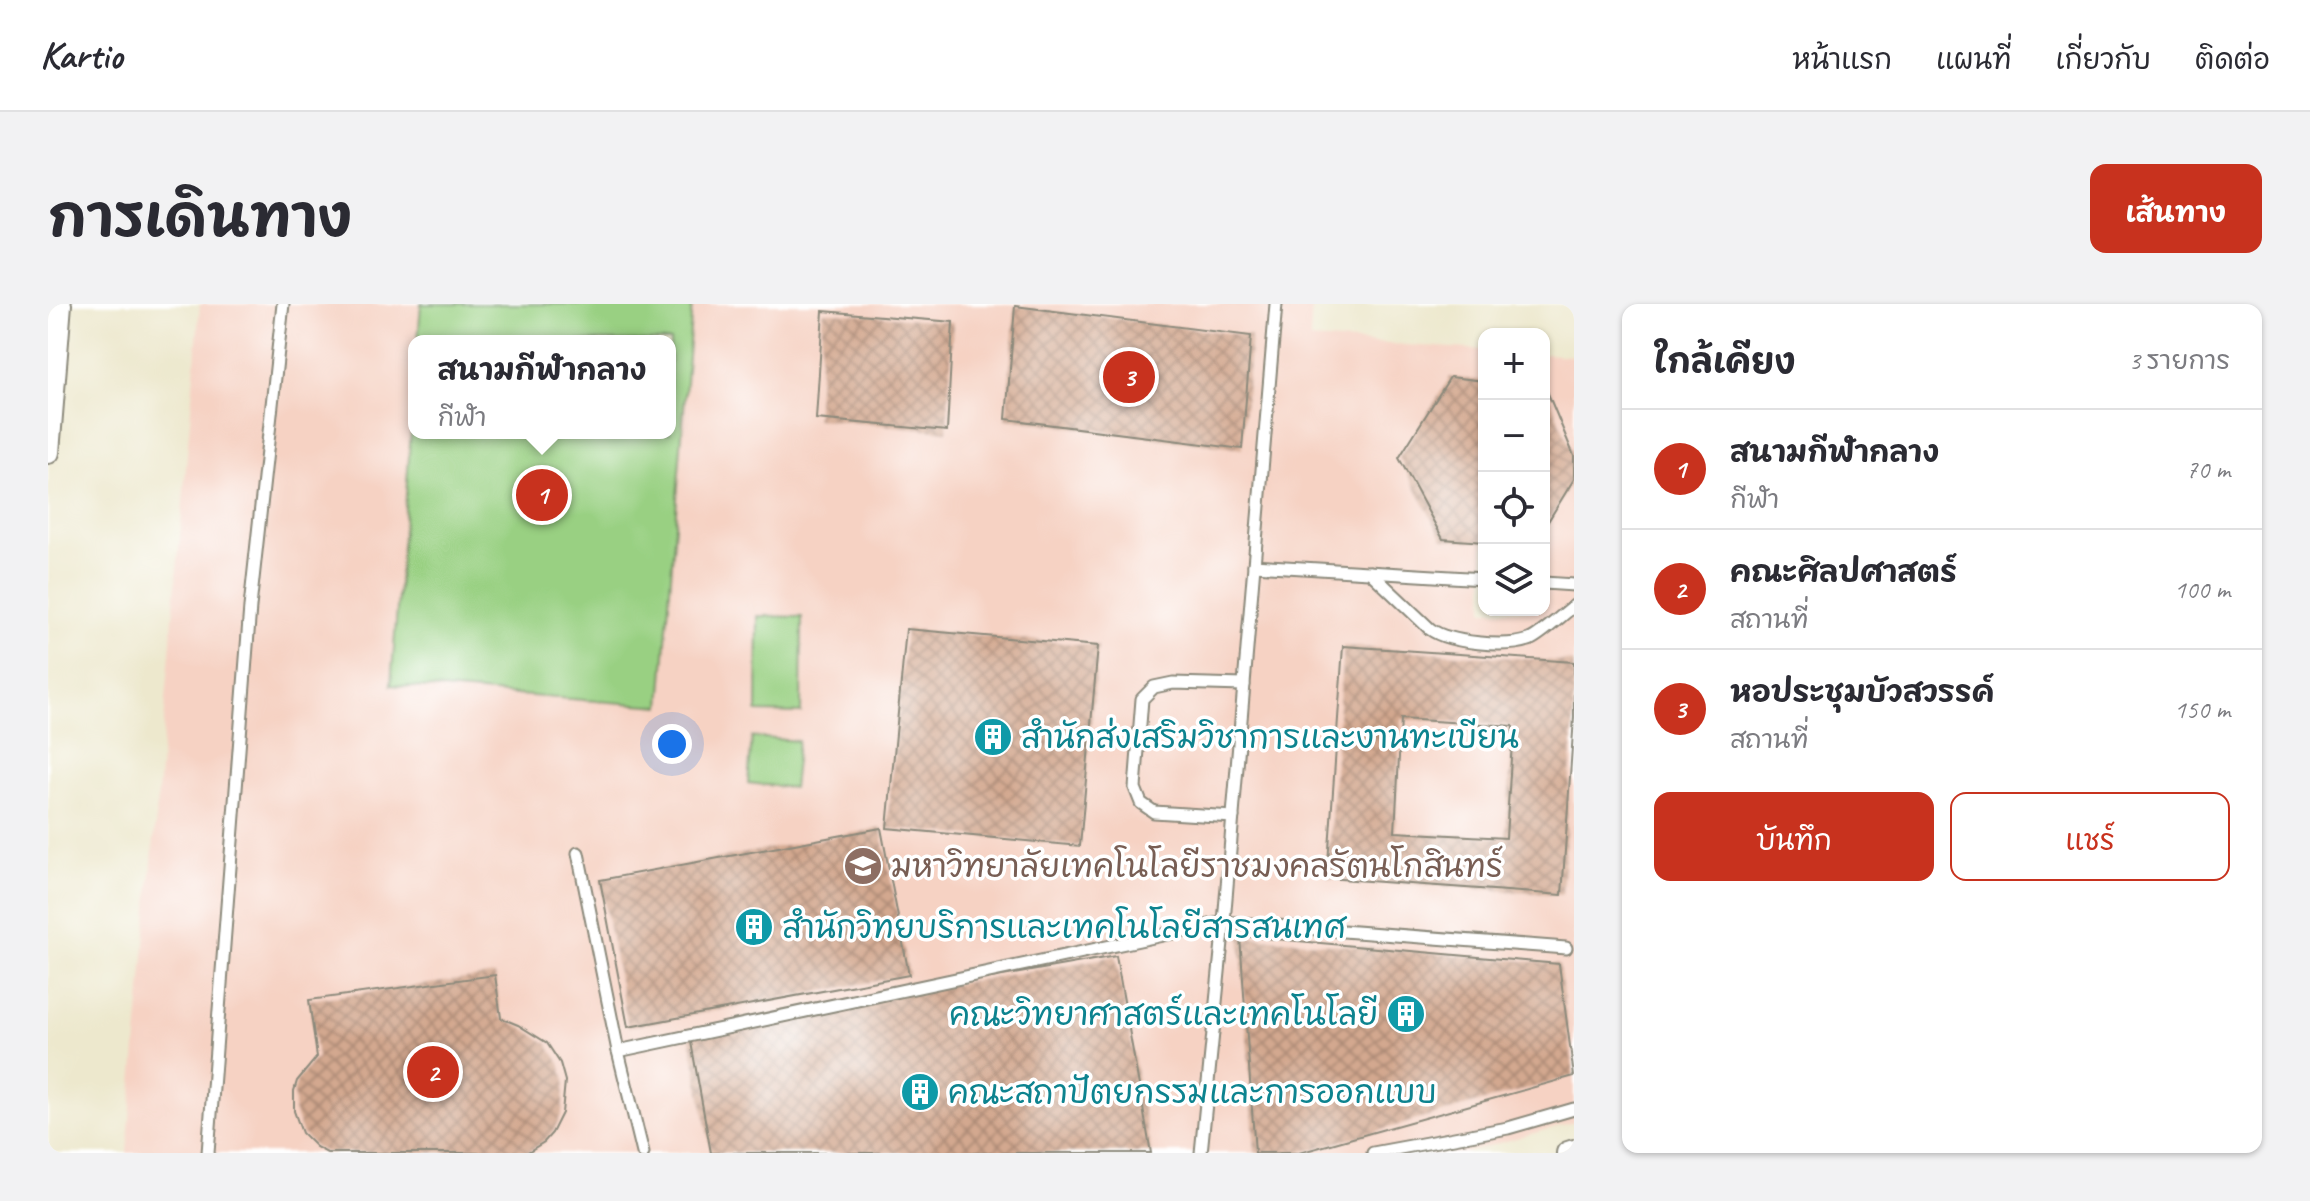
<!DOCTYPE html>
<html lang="th">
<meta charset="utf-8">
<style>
body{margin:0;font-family:Caveat,"Playpen Sans Thai",sans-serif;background:#f2f2f3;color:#2b2b33}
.controls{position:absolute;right:24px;top:24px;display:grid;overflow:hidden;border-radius:16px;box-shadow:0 2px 6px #0004}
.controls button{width:72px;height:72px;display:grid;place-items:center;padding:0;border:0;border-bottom:2px solid #e1e1e2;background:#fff;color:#2b2b33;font:40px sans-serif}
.you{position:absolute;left:624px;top:440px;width:28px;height:28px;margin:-20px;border:6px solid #fff;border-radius:50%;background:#1a73e8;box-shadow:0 0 0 12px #1a73e833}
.badge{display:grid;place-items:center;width:52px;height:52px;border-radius:50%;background:#c8321e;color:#fff;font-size:26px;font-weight:700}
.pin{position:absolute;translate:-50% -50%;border:4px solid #fff;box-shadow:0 2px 8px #0006}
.popup{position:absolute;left:360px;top:31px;width:268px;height:104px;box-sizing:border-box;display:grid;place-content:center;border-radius:16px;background:#fff;filter:drop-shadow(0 2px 6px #0005);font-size:26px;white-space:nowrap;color:#7c7c81}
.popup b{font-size:30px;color:#2b2b33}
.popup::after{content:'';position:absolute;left:50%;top:100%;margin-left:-16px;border:16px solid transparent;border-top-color:#fff}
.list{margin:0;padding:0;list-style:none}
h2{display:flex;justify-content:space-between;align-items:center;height:104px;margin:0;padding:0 32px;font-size:34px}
h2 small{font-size:26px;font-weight:400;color:#7c7c81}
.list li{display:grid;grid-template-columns:52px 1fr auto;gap:24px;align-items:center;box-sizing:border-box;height:120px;padding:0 32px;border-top:2px solid #e1e1e2}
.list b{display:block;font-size:30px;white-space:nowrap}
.list p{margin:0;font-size:26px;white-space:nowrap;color:#7c7c81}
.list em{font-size:26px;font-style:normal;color:#7c7c81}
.actions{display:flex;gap:16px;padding:24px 32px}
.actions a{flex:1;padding:18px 0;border:2px solid #c8321e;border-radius:16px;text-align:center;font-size:28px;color:#c8321e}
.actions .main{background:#c8321e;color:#fff}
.icon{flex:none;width:44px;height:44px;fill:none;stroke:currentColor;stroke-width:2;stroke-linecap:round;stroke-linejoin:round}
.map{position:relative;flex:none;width:1526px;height:849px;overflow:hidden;border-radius:16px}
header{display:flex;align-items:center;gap:48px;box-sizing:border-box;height:112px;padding:0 40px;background:#fff;border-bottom:2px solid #e1e1e2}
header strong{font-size:38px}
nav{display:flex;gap:44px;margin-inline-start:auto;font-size:28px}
.intro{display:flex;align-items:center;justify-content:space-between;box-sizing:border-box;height:192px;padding:0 48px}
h1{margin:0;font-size:56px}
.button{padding:20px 36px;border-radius:16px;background:#c8321e;color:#fff;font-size:28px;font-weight:700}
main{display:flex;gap:48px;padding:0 48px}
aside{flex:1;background:#fff;border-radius:16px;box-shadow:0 2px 6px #0004}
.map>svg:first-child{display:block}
.built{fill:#f6d2c3;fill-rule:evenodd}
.grass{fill:#99d082;stroke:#627e56;stroke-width:2}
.building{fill:url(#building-cross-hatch);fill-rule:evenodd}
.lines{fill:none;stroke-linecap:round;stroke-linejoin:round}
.lane-casing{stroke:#8c8a7c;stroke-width:15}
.street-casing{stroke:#8c8a7c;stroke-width:26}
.lane{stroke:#fff;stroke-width:11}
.street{stroke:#fff;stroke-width:22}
.labels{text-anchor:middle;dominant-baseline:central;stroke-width:7;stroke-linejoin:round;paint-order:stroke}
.culture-label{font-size:32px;fill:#0d838f;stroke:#fff;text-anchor:start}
.education-label{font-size:32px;fill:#785e54;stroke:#fff;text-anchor:start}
</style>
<header>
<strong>Kartio</strong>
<nav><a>หน้าแรก</a><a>แผนที่</a><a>เกี่ยวกับ</a><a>ติดต่อ</a></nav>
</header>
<div class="intro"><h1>การเดินทาง</h1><a class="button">เส้นทาง</a></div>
<main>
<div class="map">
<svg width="1526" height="849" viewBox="0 0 1526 849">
<defs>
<pattern id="building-cross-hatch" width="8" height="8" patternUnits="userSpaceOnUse" patternTransform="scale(2)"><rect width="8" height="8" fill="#d3a88f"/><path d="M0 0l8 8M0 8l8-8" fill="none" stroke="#ab8975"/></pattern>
</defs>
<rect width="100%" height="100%" fill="#fff"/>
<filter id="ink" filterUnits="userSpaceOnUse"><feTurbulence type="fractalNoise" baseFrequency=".0125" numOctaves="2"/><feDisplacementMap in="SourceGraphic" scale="16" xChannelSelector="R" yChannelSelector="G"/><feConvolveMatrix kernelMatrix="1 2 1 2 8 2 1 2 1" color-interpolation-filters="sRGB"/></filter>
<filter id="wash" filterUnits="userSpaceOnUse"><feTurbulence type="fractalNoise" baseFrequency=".006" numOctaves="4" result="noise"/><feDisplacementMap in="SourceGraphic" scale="32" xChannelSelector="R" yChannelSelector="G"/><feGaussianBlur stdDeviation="1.8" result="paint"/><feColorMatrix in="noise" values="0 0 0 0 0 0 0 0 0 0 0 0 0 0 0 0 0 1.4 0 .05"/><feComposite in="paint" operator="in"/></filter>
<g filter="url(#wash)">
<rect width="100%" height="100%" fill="#ede8cd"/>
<!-- built -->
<path class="built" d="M 152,0 L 1264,0 L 1262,35 L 1436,46 L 1436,306 L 1496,306 L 1496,50 L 1526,52 L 1526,818 L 1415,849 L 79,849 ZM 366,37 L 622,37 L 622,129 L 366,129 Z"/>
<!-- grass -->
<g class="grass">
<polygon points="373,0 644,0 613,402 343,381 366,90 366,129 622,129 622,37 370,37"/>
<polygon points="710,312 754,313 753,409 709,408"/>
<polygon points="704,433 750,437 745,484 700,479"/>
</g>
<g id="blocks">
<!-- building -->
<g class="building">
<polygon points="967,2 1203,32 1194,145 958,115"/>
<polygon points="775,7 905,18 899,127 768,115"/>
<polygon points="1402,73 1436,77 1436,238 1395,235 1351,154"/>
<polygon points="1496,80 1526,152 1526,175 1496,224"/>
<polygon points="858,325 1050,342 1032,542 839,524"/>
<path d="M 1295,342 L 1526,358 L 1526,413 L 1514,591 L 1279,574 ZM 1353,415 L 1465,422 L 1458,534 L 1347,528 Z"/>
<polygon points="833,524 861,671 580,723 552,576"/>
<polygon points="1192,632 1511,660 1526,772 1251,849 1207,849"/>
<polygon points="1068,652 1103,849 663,849 641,727"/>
<polygon points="447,671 453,714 470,721 499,739 512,759 517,777 514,809 504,829 496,838 478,849 279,849 268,843 254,829 246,807 246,787 249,777 269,753 261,696"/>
</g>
</g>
</g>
<g filter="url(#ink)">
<use href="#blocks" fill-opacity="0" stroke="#8c8a7c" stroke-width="2"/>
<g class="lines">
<!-- lane casing -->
<g class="lane-casing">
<g id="lane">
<polyline points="1206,261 1436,275"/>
<path d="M 1322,268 L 1382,325 C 1401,339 1458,344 1481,336 C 1491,333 1515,310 1526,302"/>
<polyline points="1496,279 1526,281"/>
<polyline points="1185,513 1106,508 1093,499 1087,484 1094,395 1106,383 1125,379 1196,381"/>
<polyline points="530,549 570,747 595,849"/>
<polyline points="570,747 1176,618 1518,644"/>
<polyline points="160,849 202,303 235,0"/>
<polyline points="1153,849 1176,618 1228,0"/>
<polyline points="1325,849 1460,824 1526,805"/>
</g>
</g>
<!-- street casing -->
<g class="street-casing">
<g id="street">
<polyline points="0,148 12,0"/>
<polyline points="1520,849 1526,847"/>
</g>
</g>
<!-- lane -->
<use href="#lane" class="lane"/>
<!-- street -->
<use href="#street" class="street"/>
</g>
</g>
<!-- icons -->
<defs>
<g id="building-disc" transform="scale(2)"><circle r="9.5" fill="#0f9aa8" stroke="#fff"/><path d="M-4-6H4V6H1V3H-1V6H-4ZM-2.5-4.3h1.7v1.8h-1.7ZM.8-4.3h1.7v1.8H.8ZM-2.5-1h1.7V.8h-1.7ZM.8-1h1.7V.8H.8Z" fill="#fff"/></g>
<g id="university-disc" transform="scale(2)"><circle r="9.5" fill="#8d6e63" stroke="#fff"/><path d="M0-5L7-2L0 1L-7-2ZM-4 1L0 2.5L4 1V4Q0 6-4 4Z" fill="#fff"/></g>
</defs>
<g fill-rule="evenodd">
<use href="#building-disc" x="945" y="433"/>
<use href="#university-disc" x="815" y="562"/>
<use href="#building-disc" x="706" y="623"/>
<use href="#building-disc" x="1358" y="710"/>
<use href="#building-disc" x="872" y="788"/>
</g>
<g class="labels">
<!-- culture labels -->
<g class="culture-label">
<text x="973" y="433">สำนักส่งเสริมวิชาการและงานทะเบียน</text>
<text x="734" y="623">สำนักวิทยบริการและเทคโนโลยีสารสนเทศ</text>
<text x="1330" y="710" text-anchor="end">คณะวิทยาศาสตร์และเทคโนโลยี</text>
<text x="900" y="788">คณะสถาปัตยกรรมและการออกแบบ</text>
</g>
<!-- education labels -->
<g class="education-label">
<text x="843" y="562">มหาวิทยาลัยเทคโนโลยีราชมงคลรัตนโกสินทร์</text>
</g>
</g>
</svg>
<div class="controls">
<button>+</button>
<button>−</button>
<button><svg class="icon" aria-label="locate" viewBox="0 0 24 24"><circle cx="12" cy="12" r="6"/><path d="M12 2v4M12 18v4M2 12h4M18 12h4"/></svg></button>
<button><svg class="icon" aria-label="layers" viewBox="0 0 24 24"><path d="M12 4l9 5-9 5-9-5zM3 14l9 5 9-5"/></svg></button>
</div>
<div class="you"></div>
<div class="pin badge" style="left:494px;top:191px">1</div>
<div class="popup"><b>สนามกีฬากลาง</b>กีฬา</div>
<div class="pin badge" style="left:385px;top:768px">2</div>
<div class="pin badge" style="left:1081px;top:73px">3</div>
</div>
<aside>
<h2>ใกล้เคียง<small>3 รายการ</small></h2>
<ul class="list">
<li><span class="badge">1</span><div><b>สนามกีฬากลาง</b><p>กีฬา</p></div><em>70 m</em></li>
<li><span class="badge">2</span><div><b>คณะศิลปศาสตร์</b><p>สถานที่</p></div><em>100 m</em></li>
<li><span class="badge">3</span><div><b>หอประชุมบัวสวรรค์</b><p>สถานที่</p></div><em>150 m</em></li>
</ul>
<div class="actions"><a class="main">บันทึก</a><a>แชร์</a></div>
</aside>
</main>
